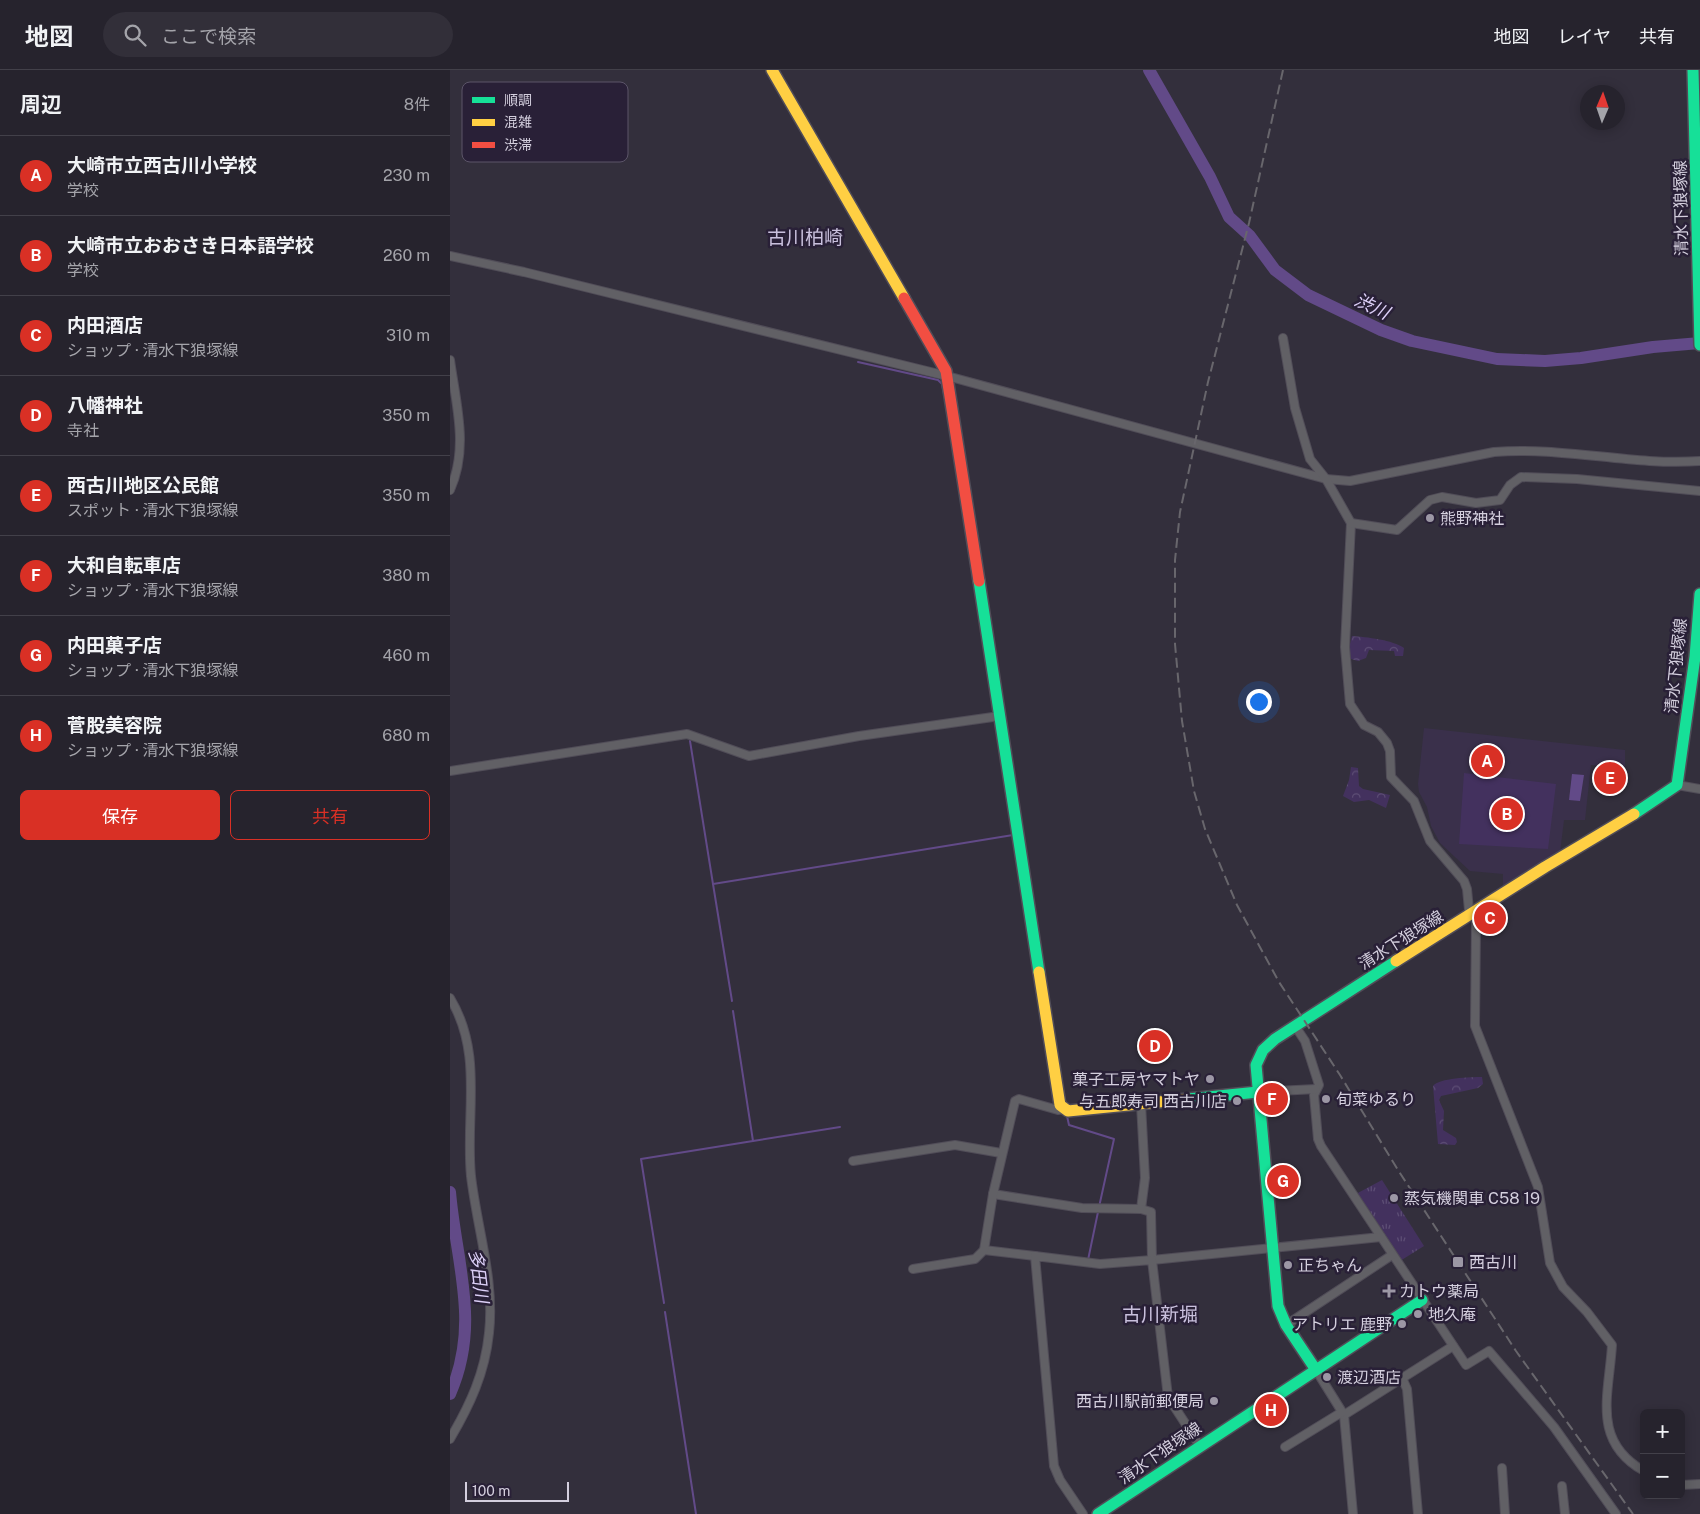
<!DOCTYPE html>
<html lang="ja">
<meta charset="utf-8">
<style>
body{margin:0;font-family:"Public Sans","Noto Sans JP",sans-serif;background:#322f39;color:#f1f3f6}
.controls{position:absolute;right:15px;bottom:15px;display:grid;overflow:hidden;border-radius:8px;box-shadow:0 2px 12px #0003}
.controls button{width:45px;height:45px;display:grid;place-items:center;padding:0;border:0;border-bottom:1px solid #424049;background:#26232d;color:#f1f3f6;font:25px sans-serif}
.compass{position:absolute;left:1130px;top:15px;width:45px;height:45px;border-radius:50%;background:#26232d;box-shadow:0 2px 12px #0003;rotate:2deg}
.scale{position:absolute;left:15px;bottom:12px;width:104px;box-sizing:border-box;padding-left:5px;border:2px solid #d4cfde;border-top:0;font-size:14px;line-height:18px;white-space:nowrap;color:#d4cfde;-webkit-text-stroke:4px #292037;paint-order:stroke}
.you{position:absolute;left:808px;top:631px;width:18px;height:18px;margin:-12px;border:4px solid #fff;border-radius:50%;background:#1a73e8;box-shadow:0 0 0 8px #1a73e833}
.badge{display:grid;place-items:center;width:32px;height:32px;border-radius:50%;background:#d93025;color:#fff;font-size:16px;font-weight:700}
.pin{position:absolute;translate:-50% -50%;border:2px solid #fff;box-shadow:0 1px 5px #0006}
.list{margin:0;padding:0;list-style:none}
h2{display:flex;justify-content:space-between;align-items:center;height:65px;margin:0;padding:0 20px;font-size:21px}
h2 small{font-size:16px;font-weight:400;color:#a4a4aa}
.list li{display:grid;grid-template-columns:32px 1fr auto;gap:15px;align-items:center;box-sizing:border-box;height:80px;padding:0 20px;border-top:1px solid #424049}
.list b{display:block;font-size:19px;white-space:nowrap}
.list p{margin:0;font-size:16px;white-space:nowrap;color:#a4a4aa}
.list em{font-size:16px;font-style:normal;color:#a4a4aa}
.actions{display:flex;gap:10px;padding:15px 20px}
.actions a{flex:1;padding:11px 0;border:1px solid #d93025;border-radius:8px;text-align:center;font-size:18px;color:#d93025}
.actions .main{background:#d93025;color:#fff}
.icon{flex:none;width:28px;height:28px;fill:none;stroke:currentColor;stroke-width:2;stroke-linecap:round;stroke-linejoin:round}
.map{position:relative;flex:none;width:1250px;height:1444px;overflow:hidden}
header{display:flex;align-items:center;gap:30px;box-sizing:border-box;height:70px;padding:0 25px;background:#26232d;border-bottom:1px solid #424049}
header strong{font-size:24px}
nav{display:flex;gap:28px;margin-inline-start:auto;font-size:18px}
.search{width:350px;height:45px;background:#322f39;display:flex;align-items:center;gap:12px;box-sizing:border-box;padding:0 18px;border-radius:28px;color:#a4a4aa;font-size:19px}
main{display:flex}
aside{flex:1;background:#26232d}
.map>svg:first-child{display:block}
.built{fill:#3a304b}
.grass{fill:url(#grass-tufts)}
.forest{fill:url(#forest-crowns)}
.pitch{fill:#43315e}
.water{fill:#624a88}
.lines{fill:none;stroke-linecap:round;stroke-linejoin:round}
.stream{stroke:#624a88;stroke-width:2}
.river{stroke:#624a88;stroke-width:12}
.street-casing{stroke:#514d58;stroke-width:10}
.fast-casing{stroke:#514d58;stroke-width:14}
.slow-casing{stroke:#514d58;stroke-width:14}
.jam-casing{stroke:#514d58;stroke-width:14}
.street{stroke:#616065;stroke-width:8}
.fast{stroke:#16e098;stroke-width:11}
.slow{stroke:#ffcf43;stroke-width:11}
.jam{stroke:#f24e42;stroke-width:11}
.rail{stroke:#68666c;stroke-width:2;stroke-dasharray:10 5;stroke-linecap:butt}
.poi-dot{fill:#9c97a5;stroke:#292037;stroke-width:2}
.labels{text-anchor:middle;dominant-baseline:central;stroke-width:5;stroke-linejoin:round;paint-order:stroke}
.street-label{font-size:16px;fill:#d4cfde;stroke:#292037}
.poi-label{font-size:16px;fill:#d4cfde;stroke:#292037;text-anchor:start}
.water-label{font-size:18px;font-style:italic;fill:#dccff7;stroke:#292037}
.quarter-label{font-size:19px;fill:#c9c0dd;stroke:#292037}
.key{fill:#292037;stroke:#5c5569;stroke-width:1}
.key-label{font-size:14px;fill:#d4cfde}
</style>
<header>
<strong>地図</strong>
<div class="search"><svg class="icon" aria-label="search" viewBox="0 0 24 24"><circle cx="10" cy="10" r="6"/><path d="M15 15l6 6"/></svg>ここで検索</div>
<nav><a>地図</a><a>レイヤ</a><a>共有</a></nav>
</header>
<main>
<aside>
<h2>周辺<small>8件</small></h2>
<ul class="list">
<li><span class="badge">A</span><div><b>大崎市立西古川小学校</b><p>学校</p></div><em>230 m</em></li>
<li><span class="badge">B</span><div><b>大崎市立おおさき日本語学校</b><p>学校</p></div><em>260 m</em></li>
<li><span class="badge">C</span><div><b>内田酒店</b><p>ショップ · 清水下狼塚線</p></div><em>310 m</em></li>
<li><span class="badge">D</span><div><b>八幡神社</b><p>寺社</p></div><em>350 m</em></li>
<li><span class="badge">E</span><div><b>西古川地区公民館</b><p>スポット · 清水下狼塚線</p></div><em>350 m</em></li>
<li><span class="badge">F</span><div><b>大和自転車店</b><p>ショップ · 清水下狼塚線</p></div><em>380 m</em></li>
<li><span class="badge">G</span><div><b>内田菓子店</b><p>ショップ · 清水下狼塚線</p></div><em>460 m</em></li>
<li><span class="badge">H</span><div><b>菅股美容院</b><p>ショップ · 清水下狼塚線</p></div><em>680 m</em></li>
</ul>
<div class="actions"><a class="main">保存</a><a>共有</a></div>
</aside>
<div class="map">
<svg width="1250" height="1444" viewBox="0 0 1250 1444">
<defs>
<pattern id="grass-tufts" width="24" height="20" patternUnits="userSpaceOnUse" patternTransform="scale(1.25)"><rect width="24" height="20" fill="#43315e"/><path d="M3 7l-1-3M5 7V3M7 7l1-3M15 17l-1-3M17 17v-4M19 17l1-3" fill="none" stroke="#5d4e75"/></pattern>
<pattern id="forest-crowns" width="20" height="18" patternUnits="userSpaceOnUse" patternTransform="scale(1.25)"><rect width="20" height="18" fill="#43315e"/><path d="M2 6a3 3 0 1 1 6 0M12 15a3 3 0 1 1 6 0" fill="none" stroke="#5d4e75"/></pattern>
</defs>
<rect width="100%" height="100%" fill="#332f3c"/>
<!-- built -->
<polygon class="built" points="974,658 1175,680 1175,697 1141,695 1135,750 1114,750 1110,783 1053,818 1053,804 1020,801 990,773 981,756 977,737 969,722 968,714"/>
<!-- grass -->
<polygon class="grass" points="932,1110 974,1176 950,1191 906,1124"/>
<!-- forest -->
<g class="forest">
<path d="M 902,566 C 916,567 943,570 954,578 L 953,586 L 945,586 L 944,581 L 919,580 L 916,588 L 908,591 L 901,589 L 899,578 Z"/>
<polygon points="901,697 908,698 909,716 913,719 940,725 936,738 919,730 904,732 893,726 899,710"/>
<path d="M 1032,1007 L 1033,1014 L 1028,1018 L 991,1026 L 989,1030 L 994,1041 L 993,1060 L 1006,1068 L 1007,1072 L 1005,1075 L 988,1074 L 983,1016 C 989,1008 1021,1007 1032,1007 Z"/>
</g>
<!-- pitch -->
<polygon class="pitch" points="1014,703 1106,714 1098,779 1009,774"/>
<!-- water -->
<polygon class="water" points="1122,704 1134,705 1130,731 1119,730"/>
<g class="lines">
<!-- stream -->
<g class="stream">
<polyline points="408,292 488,310 492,314 494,324"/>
<polyline points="240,671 263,814"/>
<polyline points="282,931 263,814 563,765"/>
<polyline points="617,1046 619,1055 664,1069 649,1137"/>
<polyline points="303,1071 390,1057"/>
<polyline points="638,1190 648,1142"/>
<polyline points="214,1233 191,1089 303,1071 283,941"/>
<polyline points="215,1242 246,1444"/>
</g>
<!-- river -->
<g class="river">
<polyline points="699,0 760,107 779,147 800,166 825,200 858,225 931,260 962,271 1047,289 1095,291 1131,288 1203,277 1250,273"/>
<path d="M 0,1122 C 6,1193 31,1254 0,1324"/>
</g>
<!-- street casing -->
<g class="street-casing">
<g id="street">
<path d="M 0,186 L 74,202 L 497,306 L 876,409 L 900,411 L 1044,382 C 1113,376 1181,396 1250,391"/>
<path d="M 833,268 L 845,338 L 860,389 L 876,409 L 901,453 L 895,577 L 900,634 L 914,655 L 928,662 L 937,673 L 940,681 L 941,707 L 964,731 L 980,771 L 1014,811 L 1017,819 L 1019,840 L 1025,842 L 1026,851 L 1025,956 L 1088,1117 L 1100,1193 L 1113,1217 L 1137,1242 L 1162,1275 C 1159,1325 1141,1371 1194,1401"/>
<path d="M 0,290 C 6,334 19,378 0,420"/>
<polyline points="901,453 947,460 980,430 992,427 1026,433 1050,430 1060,415 1071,407 1127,409 1250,421"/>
<polyline points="0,701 237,664 299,686 409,666 550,646"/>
<polyline points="1227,715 1250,719"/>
<path d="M 0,928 C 34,984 15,1045 21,1106 C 27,1158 45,1211 39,1263 C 35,1303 20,1335 0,1369"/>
<polyline points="845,956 855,971 869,1015 864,1025 868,1069 871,1076 1016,1295 1039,1281 1104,1357 1166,1444"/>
<polyline points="808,1022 866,1019"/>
<polyline points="691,1034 695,1108 691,1139"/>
<polyline points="403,1091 505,1075 551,1083"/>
<polyline points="543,1124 632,1138 691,1139 701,1142 702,1190 931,1167"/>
<polyline points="534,1180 585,1186"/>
<polyline points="463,1199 525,1189 534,1180 543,1124 565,1031 569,1029 608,1040 614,1039"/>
<polyline points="836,1255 942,1185"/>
<polyline points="866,1300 894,1345 903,1444"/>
<polyline points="952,1308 957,1319 968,1444"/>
<polyline points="894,1345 1003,1276"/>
<polyline points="835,1377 892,1342"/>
<polyline points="1052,1398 1055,1444"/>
<polyline points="1231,1415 1250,1414"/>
<polyline points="1112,1416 1115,1444"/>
<polyline points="633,1444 610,1410 604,1396 585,1186 650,1194 702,1190 718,1327 750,1376"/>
</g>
</g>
<!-- fast casing -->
<g class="fast-casing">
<g id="fast">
<polyline points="1243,0 1250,275"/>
<polyline points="529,511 589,902"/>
<polyline points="1184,744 1227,715 1245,587 1250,524"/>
<polyline points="738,1029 808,1022"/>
<polyline points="866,1300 836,1255 828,1236 806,995 813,980 825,969 946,891"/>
<polyline points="648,1444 972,1230"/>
</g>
</g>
<!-- slow casing -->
<g class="slow-casing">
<g id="slow">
<polyline points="322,0 454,228"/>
<polyline points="946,891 1095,797 1184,744"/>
<polyline points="589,902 610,1035 618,1041 738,1029"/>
</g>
</g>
<!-- jam casing -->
<g class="jam-casing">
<polyline id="jam" points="454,228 496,301 529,511"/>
</g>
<!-- street -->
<use href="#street" class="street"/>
<!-- fast -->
<use href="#fast" class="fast"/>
<!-- slow -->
<use href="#slow" class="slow"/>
<!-- jam -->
<use href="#jam" class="jam"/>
<!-- rail -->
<polyline class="rail" points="833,0 799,153 758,312 730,442 725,490 725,574 732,651 744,721 755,759 787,835 829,912 890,1005 948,1100 1066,1281 1183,1444"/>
</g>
<!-- markers -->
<g class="poi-dot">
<circle cx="980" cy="448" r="5"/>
<circle cx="760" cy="1009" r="5"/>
<circle cx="876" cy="1029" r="5"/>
<circle cx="787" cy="1031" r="5"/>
<circle cx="944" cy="1128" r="5"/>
<rect x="1002" y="1186" width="12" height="12" rx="2.5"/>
<circle cx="838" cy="1195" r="5"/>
<path d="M936.5 1213.5h5v5h5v5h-5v5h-5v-5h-5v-5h5z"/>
<circle cx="968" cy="1244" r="5"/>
<circle cx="952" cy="1254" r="5"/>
<circle cx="877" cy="1307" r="5"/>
<circle cx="764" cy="1331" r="5"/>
</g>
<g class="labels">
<!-- street labels -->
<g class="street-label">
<text transform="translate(1231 138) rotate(-91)">清水下狼塚線</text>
<text transform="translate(1226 596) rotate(-84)">清水下狼塚線</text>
<text transform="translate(951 870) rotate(-32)">清水下狼塚線</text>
<text transform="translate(710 1383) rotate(-34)">清水下狼塚線</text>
</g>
<!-- poi labels -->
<g class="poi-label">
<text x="990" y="448">熊野神社</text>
<text x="750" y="1009" text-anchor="end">菓子工房ヤマトヤ</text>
<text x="886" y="1029">旬菜ゆるり</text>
<text x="777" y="1031" text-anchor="end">与五郎寿司 西古川店</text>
<text x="954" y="1128">蒸気機関車 C58 19</text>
<text x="1019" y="1192">西古川</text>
<text x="848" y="1195">正ちゃん</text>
<text x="949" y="1221">カトウ薬局</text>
<text x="978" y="1244">地久庵</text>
<text x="942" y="1254" text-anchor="end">アトリエ 鹿野</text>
<text x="887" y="1307">渡辺酒店</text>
<text x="754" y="1331" text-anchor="end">西古川駅前郵便局</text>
</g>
<!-- water labels -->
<g class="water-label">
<text transform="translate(922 236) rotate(25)">渋川</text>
<text transform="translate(29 1206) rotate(83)">多田川</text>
</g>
<!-- quarter labels -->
<g class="quarter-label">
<text x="355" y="167">古川柏崎</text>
<text x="710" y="1244">古川新堀</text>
</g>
</g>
<!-- legend -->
<rect x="12" y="12" width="166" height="80" rx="8" class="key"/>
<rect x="22" y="27" width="23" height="6" fill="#16e098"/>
<rect x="22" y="49" width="23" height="7" fill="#ffcf43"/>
<rect x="22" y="72" width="23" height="6" fill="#f24e42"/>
<g class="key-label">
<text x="54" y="35">順調</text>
<text x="54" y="57">混雑</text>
<text x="54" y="80">渋滞</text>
</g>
</svg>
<div class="controls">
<button>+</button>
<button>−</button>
</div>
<svg class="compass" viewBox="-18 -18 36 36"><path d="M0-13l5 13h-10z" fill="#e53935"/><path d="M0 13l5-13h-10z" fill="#a4a4aa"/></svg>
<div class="scale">100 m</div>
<div class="you"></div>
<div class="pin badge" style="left:1037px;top:691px">A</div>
<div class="pin badge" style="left:1057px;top:744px">B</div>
<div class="pin badge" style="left:1040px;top:848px">C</div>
<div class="pin badge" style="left:705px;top:976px">D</div>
<div class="pin badge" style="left:1160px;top:708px">E</div>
<div class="pin badge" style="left:822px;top:1029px">F</div>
<div class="pin badge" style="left:833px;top:1111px">G</div>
<div class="pin badge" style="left:821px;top:1340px">H</div>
</div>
</main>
